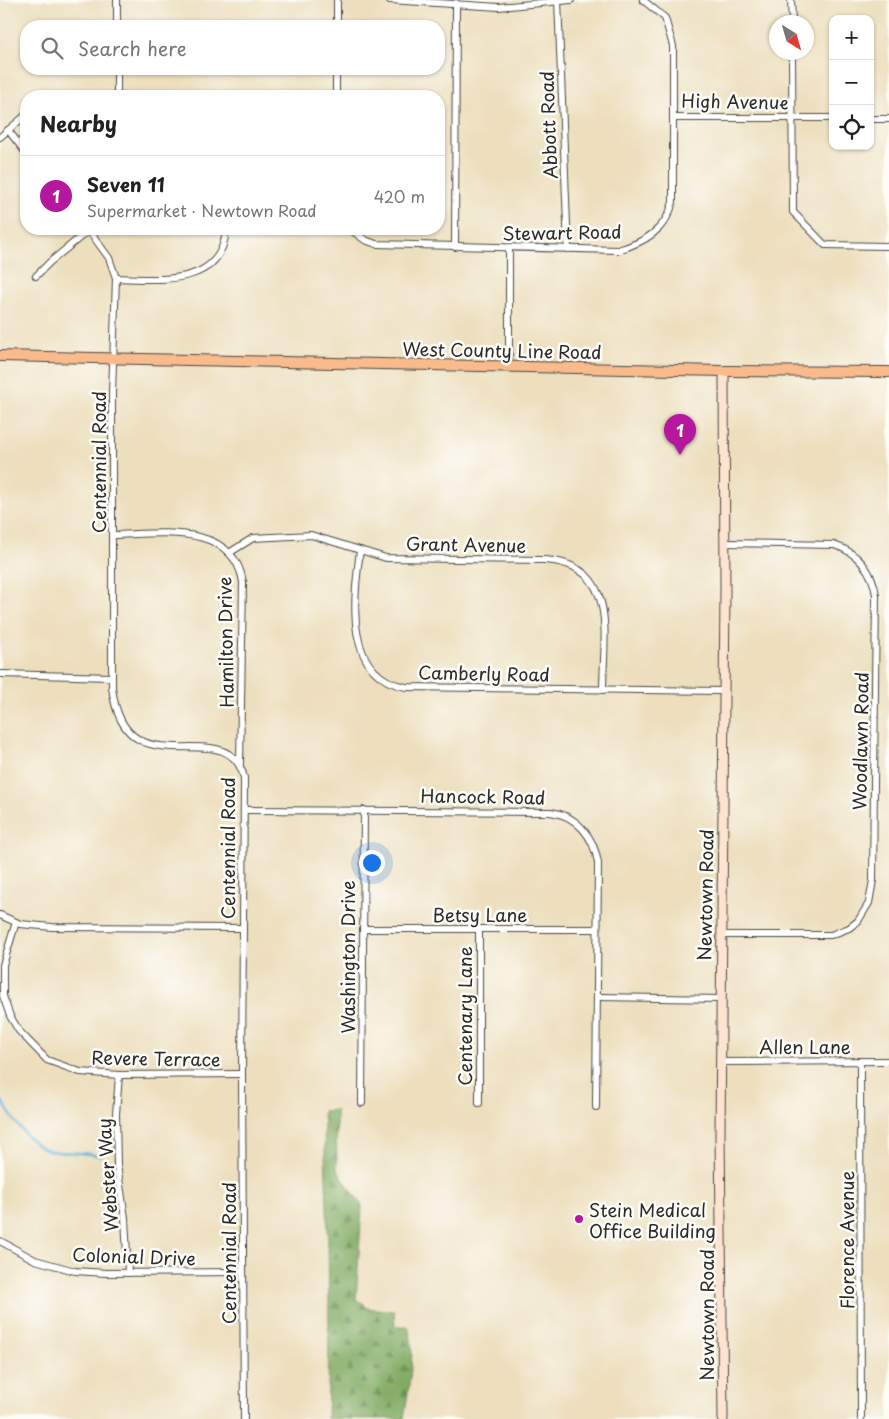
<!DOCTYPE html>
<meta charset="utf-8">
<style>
body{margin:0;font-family:"Playpen Sans",sans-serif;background:#f2f2f2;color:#222}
.controls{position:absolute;right:15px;top:15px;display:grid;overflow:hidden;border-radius:10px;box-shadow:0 1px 4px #0004}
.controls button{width:45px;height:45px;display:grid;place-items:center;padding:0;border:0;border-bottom:1px solid #e0e0e0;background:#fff;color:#222;font:25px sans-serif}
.compass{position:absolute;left:769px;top:15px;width:45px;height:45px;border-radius:50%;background:#fff;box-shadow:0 1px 4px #0004;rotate:143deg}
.you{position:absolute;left:371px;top:862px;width:18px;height:18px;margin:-12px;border:4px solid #fff;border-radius:50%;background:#1a73e8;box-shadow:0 0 0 8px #1a73e833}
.badge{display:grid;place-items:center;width:32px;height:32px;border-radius:50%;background:#b5179e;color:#fff;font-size:16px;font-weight:700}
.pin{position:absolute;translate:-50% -41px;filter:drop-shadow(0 1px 2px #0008)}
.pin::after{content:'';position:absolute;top:26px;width:18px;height:15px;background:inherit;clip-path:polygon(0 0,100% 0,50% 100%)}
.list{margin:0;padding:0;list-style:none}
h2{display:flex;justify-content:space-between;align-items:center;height:65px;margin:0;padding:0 20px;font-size:21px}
h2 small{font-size:16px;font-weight:400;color:#767676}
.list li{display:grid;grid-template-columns:32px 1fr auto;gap:15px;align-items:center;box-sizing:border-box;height:80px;padding:0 20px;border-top:1px solid #e0e0e0}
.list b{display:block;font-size:19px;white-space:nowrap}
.list p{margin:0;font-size:16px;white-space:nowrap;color:#767676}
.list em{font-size:16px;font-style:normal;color:#767676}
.icon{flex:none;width:28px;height:28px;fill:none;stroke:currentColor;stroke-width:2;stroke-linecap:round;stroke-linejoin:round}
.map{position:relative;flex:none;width:889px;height:1419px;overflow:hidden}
.search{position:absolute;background:#fff;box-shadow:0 1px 4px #0004;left:20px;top:20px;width:425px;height:55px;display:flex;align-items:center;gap:12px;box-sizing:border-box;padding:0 18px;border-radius:20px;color:#767676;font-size:19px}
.panel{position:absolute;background:#fff;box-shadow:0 1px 4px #0004;left:20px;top:90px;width:425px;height:145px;border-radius:20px}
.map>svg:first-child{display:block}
.forest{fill:url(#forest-firs);stroke:#566b46}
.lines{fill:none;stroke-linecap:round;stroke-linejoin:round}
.stream{stroke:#5eb0da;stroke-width:2.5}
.street-casing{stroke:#484641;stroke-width:8}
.secondary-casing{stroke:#484641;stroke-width:11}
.primary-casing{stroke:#484641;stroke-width:12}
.street{stroke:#fff;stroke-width:6}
.secondary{stroke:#fde4d1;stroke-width:9}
.primary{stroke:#fabb8c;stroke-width:10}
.poi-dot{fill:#b5179e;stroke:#fdfcf7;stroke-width:2}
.labels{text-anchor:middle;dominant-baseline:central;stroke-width:5;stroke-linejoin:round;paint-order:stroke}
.street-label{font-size:18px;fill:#2b2b2b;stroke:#fdfcf7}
.poi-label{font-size:18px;fill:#2b2b2b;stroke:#fdfcf7;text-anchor:start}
</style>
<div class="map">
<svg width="889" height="1419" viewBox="0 0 889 1419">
<defs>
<pattern id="forest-firs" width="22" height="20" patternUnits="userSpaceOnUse" patternTransform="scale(1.25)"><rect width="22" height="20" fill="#80ab62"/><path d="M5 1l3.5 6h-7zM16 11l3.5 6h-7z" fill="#698b51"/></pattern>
</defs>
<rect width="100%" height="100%" fill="#fdfcf7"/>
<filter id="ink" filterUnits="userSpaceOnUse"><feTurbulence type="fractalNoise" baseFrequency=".02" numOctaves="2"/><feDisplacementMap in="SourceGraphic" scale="10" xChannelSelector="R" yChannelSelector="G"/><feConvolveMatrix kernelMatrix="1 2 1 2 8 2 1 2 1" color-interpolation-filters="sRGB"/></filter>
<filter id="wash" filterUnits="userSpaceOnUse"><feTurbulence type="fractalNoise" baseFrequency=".0096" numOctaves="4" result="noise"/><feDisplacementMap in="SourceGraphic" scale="20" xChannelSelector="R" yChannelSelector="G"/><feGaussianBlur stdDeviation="1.12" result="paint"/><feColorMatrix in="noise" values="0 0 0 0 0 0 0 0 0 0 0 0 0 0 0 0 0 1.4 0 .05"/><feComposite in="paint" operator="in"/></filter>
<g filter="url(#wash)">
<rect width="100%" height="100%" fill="#eddfbe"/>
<!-- forest -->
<path class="forest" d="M 336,1110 L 337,1169 L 362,1206 L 356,1300 L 363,1303 L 367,1308 L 394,1311 L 395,1326 L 407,1326 C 418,1344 407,1397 404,1419 L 327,1419 C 331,1316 328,1213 323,1111 Z"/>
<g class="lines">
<!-- stream -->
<path class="stream" d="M 0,1098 C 13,1119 30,1150 58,1152 C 73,1153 86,1152 100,1156"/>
</g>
</g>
<g filter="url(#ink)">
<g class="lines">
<!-- street casing -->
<g class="street-casing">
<g id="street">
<polyline points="390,0 499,7 571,0"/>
<polyline points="558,0 568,249"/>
<polyline points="791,0 792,22"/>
<polyline points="117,26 117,0"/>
<polyline points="337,26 337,0"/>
<polyline points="792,52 793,212 825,245 889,246"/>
<polyline points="61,96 174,96"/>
<polyline points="117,96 117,69"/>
<polyline points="336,96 336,69"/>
<polyline points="673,118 833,118"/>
<polyline points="870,119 889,119"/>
<polyline points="8,130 26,153"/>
<polyline points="0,137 26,115"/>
<path d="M 88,229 L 109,258 L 116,278 L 112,393 L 112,687 C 124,796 228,708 244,778 L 242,1074 L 244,1419"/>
<path d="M 350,229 L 365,240 L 376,244 L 618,250 C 645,242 666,230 673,202 L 673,46 L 665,18 L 643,0"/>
<polyline points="455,247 456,3"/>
<polyline points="509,249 509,366"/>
<polyline points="36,276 50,262 89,230"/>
<path d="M 116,278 C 158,279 222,288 226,229"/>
<path d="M 113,535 C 158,534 233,521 243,582 L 240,764"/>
<path d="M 360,550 C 354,598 343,676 406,687 L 723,691"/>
<path d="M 229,553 L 253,538 L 311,535 L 386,558 L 544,560 C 620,564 603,636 603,690"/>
<polyline points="0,674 112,677"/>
<path d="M 244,810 L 550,812 C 577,815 594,837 598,863 L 596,1107"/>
<polyline points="0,915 20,924 52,927 243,928"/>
<polyline points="16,922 3,965 3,996 10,1016 19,1031 47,1060 80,1072 119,1075 242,1074"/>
<polyline points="363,929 597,929"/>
<path d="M 721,935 L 831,935 L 849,928 L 858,921 L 869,903 L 873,880 L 876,595 C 873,571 857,552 834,545 L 725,543"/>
<polyline points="598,997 721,999"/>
<polyline points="860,1061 861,1419"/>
<polyline points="721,1062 889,1061"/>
<polyline points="119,1075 116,1114 117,1165 125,1218 128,1273"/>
<polyline points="362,1103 364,810"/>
<polyline points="479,1103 479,929"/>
<polyline points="0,1241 35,1260 75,1271 106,1273 243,1272"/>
</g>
</g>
<!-- secondary casing -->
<g class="secondary-casing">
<polyline id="secondary" points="723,1419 720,1133 725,591 724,371"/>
</g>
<!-- primary casing -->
<g class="primary-casing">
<polyline id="primary" points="0,356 724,371 889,372"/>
</g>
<!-- street -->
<use href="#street" class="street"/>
<!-- secondary -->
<use href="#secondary" class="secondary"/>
<!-- primary -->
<use href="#primary" class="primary"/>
</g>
</g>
<!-- markers -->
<circle class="poi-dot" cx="579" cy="1219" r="5"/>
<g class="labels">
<!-- street labels -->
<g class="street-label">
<text transform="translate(735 101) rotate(1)">High Avenue</text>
<text transform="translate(548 125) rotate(-92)">Abbott Road</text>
<text transform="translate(562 232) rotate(-1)">Stewart Road</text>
<text transform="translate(502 350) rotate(1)">West County Line Road</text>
<text transform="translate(98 462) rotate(-90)">Centennial Road</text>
<text transform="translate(466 544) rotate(1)">Grant Avenue</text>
<text transform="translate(225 642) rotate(-91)">Hamilton Drive</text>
<text transform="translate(484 673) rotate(1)">Camberly Road</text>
<text transform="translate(860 741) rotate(-89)">Woodlawn Road</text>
<text transform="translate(483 796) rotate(1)">Hancock Road</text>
<text transform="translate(227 848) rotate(-90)">Centennial Road</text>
<text transform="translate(705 895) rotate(-89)">Newtown Road</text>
<text x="480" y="914">Betsy Lane</text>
<text transform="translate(347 957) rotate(-90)">Washington Drive</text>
<text transform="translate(464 1016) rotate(-90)">Centenary Lane</text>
<text x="805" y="1046">Allen Lane</text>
<text transform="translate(156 1058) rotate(1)">Revere Terrace</text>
<text transform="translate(107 1175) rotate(-94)">Webster Way</text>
<text transform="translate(846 1240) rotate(-90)">Florence Avenue</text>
<text transform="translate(228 1253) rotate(-90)">Centennial Road</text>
<text transform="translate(134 1256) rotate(2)">Colonial Drive</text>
<text transform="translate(706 1315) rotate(-90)">Newtown Road</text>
</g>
<!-- poi labels -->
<g class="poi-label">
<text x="589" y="1209">Stein Medical<tspan x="589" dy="21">Office Building</tspan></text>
</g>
</g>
</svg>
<div class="controls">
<button>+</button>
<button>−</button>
<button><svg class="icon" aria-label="locate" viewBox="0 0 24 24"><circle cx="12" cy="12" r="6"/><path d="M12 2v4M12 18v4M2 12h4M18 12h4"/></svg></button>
</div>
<svg class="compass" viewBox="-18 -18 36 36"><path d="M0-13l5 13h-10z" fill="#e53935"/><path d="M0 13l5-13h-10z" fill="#767676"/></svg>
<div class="you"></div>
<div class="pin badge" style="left:680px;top:455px">1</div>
<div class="search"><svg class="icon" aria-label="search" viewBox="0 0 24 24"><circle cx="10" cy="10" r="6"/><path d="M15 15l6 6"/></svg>Search here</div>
<section class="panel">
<h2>Nearby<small></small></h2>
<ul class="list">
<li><span class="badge">1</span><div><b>Seven 11</b><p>Supermarket · Newtown Road</p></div><em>420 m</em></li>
</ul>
</section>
</div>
